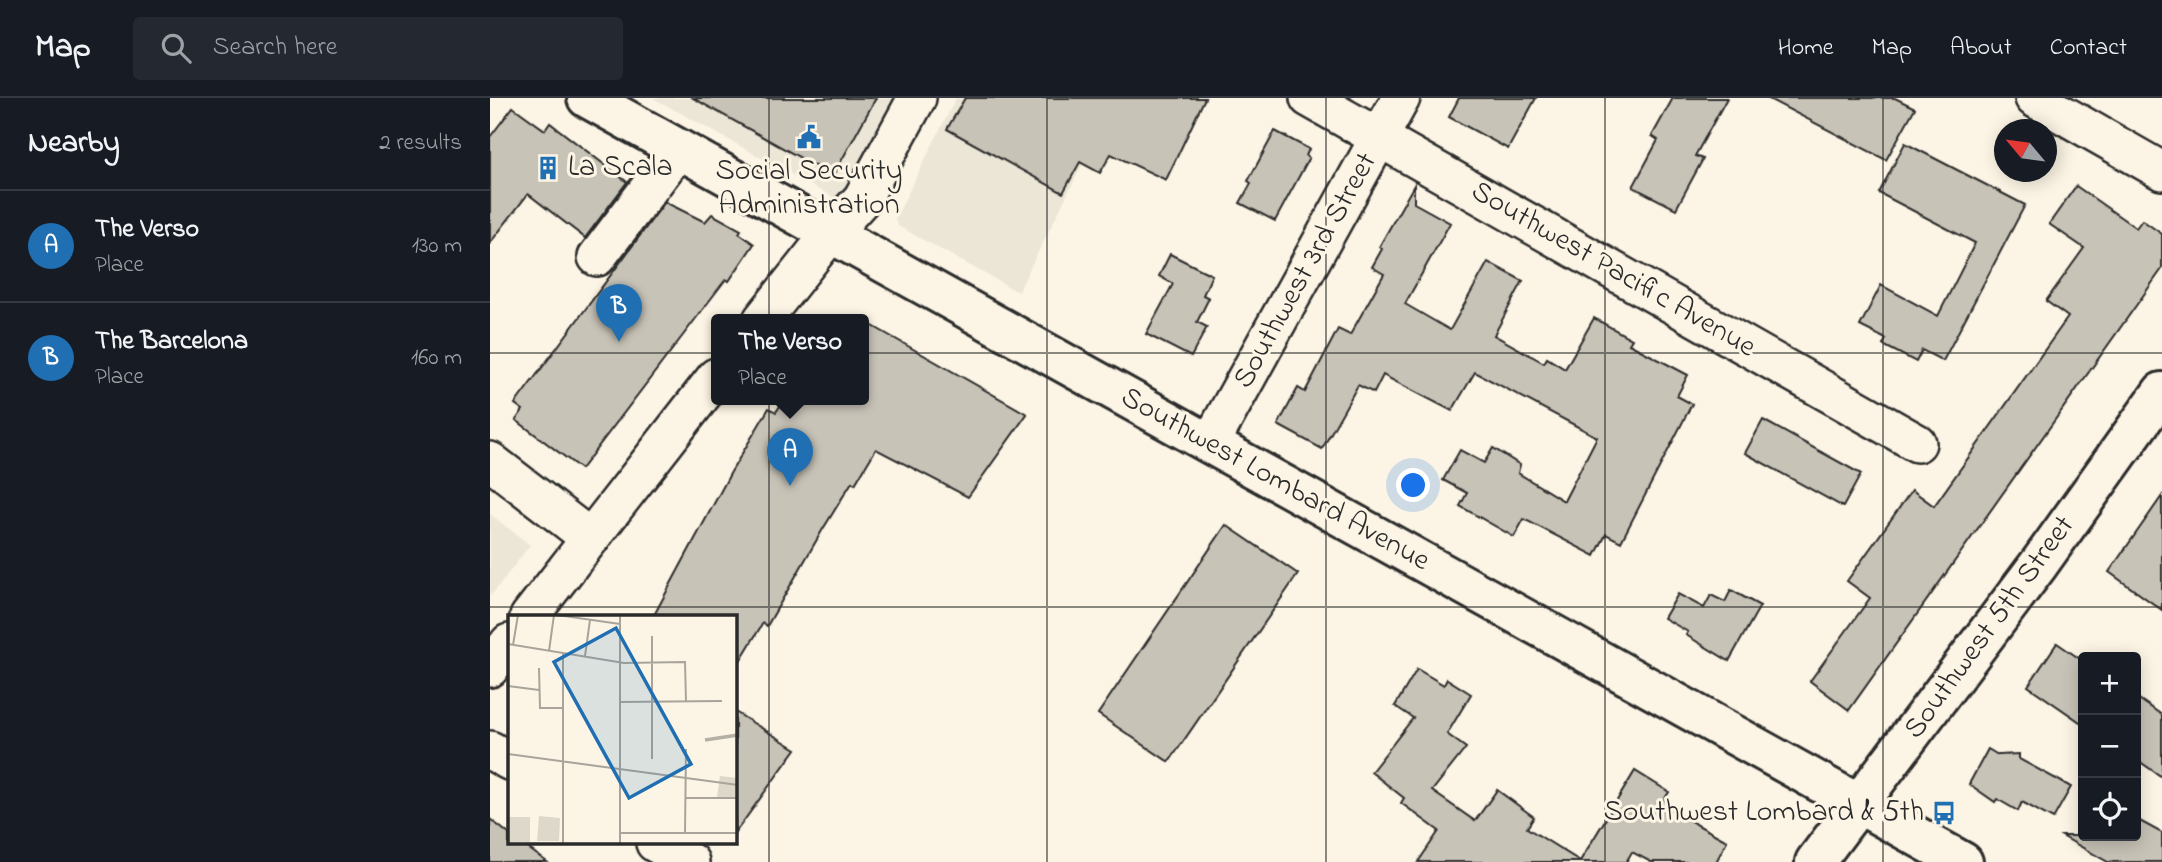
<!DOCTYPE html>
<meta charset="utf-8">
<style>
body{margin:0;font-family:"Indie Flower",sans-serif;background:#242831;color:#f1f3f6}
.controls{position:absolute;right:21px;bottom:21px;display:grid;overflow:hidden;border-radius:7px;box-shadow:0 4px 18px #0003}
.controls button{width:63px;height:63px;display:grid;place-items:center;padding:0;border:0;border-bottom:2px solid #363941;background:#171b24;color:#f1f3f6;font:35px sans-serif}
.compass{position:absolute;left:1504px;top:21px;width:63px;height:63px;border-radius:50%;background:#171b24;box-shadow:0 4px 18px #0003;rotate:299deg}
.you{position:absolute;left:924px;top:388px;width:24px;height:24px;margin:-18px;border:5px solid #fff;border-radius:50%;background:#1a73e8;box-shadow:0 0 0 10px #1a73e833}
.badge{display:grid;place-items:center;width:46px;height:46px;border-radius:50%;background:#1f6fb2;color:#fff;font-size:23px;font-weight:700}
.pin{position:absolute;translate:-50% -58px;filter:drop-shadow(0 2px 4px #0008)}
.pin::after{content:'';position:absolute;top:37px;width:24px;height:21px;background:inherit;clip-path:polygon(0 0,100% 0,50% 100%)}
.popup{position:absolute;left:221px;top:216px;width:158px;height:91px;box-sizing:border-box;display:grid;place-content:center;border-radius:7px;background:#171b24;filter:drop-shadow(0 2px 5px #0005);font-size:23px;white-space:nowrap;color:#9ea1a6}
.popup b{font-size:26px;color:#f1f3f6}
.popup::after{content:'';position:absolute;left:50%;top:100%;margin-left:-14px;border:14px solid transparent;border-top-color:#171b24}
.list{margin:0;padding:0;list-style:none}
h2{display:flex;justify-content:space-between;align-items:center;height:91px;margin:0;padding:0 28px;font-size:30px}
h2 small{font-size:23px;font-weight:400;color:#9ea1a6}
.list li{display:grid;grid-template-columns:46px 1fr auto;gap:21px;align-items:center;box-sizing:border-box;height:112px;padding:0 28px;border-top:2px solid #363941}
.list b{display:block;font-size:26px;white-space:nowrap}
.list p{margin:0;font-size:23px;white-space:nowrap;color:#9ea1a6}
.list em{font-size:23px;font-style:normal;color:#9ea1a6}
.icon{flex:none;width:38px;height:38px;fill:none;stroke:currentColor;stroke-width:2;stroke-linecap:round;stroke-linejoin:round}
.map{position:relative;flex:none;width:1672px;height:764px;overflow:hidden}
header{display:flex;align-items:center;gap:42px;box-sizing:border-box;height:98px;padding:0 35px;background:#171b24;border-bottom:2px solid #363941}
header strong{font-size:33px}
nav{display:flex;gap:38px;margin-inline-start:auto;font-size:24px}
.search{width:490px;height:63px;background:#242831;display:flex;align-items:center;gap:18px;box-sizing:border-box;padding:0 24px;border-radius:7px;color:#9ea1a6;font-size:26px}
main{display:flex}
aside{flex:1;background:#171b24}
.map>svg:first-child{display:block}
.built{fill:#ece6d7}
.building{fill:#c8c3b7;stroke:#2b2b2b;stroke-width:2}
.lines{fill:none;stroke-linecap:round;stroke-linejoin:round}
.street-casing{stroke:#2b2b2b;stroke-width:42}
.secondary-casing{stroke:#2b2b2b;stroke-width:44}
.street{stroke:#fcf5e5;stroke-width:37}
.secondary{stroke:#fcf5e5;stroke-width:38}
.grid{fill:none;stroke:#2b2b2b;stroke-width:2;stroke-opacity:0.55}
.labels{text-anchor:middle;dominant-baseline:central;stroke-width:6;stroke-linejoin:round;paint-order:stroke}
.poi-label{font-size:30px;fill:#2b2b2b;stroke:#fcf5e5;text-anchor:start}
.street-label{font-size:30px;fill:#2b2b2b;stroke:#fcf5e5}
.inset-river{fill:none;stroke:#b4b0a5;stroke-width:3.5}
.inset-road{fill:none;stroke:#a8a49b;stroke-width:2}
.view{fill:#1f6fb2;fill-opacity:0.15;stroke:#1f6fb2;stroke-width:3.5}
.inset-edge{fill:none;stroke:#2b2b2b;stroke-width:3.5}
</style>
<header>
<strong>Map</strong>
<div class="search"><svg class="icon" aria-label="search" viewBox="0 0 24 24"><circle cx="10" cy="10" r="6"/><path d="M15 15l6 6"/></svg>Search here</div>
<nav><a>Home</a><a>Map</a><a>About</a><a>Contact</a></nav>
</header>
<main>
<aside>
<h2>Nearby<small>2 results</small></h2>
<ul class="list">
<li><span class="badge">A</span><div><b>The Verso</b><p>Place</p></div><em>130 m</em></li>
<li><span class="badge">B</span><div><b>The Barcelona</b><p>Place</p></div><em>160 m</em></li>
</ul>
</aside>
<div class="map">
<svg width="1672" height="764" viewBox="0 0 1672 764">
<rect width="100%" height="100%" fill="#fcf5e5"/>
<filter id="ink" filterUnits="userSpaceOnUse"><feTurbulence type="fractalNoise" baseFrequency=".0143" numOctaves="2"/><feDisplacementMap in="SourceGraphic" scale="14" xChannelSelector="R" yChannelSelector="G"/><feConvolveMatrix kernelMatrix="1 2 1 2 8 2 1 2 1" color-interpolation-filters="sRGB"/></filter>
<g filter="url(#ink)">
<!-- built -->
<g class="built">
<polygon points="163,0 408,0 355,106"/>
<polygon points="466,0 608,0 622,8 528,194 408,128 405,121"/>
<polygon points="0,416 40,447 0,499"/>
</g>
<!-- building -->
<g class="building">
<polygon points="203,0 386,0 343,78"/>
<polygon points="475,0 715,0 676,82 621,56 610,75 590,64 573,95 457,31"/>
<polygon points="969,0 1046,0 1018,51 959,19"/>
<polygon points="1183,0 1237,0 1205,58 1213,61 1186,111 1143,89 1168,42 1162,38"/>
<polygon points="1277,0 1405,0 1425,10 1396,62"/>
<polygon points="23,9 55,32 60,25 137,84 95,140 38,96 0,145 0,39"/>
<polygon points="785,33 819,51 816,58 819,60 785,123 750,105 761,85 758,83"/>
<polygon points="1415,45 1535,107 1453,263 1432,252 1426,264 1393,247 1396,241 1370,228 1391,187 1448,218 1485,145 1389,95"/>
<polygon points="924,87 924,105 960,125 915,206 960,232 998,164 1033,183 1004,237 1054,265 1057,260 1075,271 1104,220 1142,241 1139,246 1198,277 1187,298 1202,306 1131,444 1116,436 1105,458 1034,421 1024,439 970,408 977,395 953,382 970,352 994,365 1003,350 1030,367 1028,375 1074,403 1107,339 985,274 962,313 893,277 884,295 868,287 832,351 788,327 808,290 815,294 848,231 860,237 894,176 882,169 892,151 889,149"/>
<polygon points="1586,88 1646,130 1652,122 1672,136 1672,171 1359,612 1320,583 1380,500 1357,483 1422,392 1444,408 1578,219 1556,203 1594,150 1559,126"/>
<polygon points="175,104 215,124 222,116 251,132 249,135 264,146 239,183 236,181 91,371 26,322 33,312 25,306"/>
<polygon points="680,156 722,177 713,197 719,200 707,224 717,229 701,259 656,236 683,186 669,178"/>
<polygon points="374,223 537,316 478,399 386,351 365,386 362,384 333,431 277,528 273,525 245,571 245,519 163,519 241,374 279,310 286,314 294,302 374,302"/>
<polygon points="1273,322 1371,376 1353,409 1255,355"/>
<polygon points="1672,398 1672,512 1619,474"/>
<polygon points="736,427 808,476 679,664 608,616"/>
<polygon points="1241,492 1270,508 1239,563 1196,537 1198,534 1174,520 1188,496 1214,510 1221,497 1235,504"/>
<polygon points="1567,545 1593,563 1593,626 1538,588"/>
<polygon points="927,571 954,587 957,581 981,596 957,636 976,650 942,693 985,723 1007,692 1044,719 1037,730 1090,763 1145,673 1179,694 1171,707 1237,743 1226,764 1161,764 1142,754 1136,764 928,764 949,733 911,705 914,700 881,674 923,620 905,608"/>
<polygon points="1646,599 1672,617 1672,679 1646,661"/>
<polygon points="245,614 306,651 245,735"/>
<polygon points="1498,651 1508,657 1529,656 1529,661 1581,689 1563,721 1532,704 1528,713 1507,701 1505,704 1479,686"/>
<polygon points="0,721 19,736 19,745 31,745 57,764 0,764"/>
<polygon points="1646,721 1672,735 1672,764 1618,764 1572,738 1646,738"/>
</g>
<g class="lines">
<!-- street casing -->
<g class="street-casing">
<g id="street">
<polyline points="819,0 1427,345"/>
<polyline points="1544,0 1672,73"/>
<polyline points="107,159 189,51"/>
<polyline points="272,222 341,135 372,101 427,0"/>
<polyline points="720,346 911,0"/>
<polyline points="0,363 100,440"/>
<polyline points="39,519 226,279"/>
<polyline points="0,570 19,545"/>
<polyline points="0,652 19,663"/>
<polyline points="165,745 200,764"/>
</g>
</g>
<!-- secondary casing -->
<g class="secondary-casing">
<g id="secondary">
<polyline points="97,0 1473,764"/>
<polyline points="1325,764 1549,466 1672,294"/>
</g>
</g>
<!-- street -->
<use href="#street" class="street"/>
<!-- secondary -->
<use href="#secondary" class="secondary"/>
</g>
</g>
<!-- grid -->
<path class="grid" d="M 279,0 L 279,764M 557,0 L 557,764M 836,0 L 836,764M 1115,0 L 1115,764M 1393,0 L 1393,764M 0,255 L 1672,255M 0,509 L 1672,509"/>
<!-- icons -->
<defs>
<g id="civic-bare" transform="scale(1.89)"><path d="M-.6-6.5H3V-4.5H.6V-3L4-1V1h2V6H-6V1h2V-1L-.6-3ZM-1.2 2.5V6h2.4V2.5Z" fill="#1f6fb2" stroke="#fcf5e5" stroke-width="2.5" paint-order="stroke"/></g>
<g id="building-bare" transform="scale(1.89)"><path d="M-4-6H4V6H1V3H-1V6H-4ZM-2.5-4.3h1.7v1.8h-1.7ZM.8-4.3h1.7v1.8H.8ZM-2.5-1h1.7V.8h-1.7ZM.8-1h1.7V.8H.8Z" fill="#1f6fb2" stroke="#fcf5e5" stroke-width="2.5" paint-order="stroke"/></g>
<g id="bus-bare" transform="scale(1.89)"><path d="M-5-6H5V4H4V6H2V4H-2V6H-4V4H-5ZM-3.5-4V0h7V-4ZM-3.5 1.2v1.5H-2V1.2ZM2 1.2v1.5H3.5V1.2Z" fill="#1f6fb2" stroke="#fcf5e5" stroke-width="2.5" paint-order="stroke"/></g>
</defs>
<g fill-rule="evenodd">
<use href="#civic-bare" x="319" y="39"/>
<use href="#building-bare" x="58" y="70"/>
<use href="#bus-bare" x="1454" y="715"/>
</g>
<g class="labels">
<!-- poi labels -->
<g class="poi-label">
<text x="78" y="70">La Scala</text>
<text x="319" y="74" text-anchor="middle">Social Security<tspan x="319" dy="34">Administration</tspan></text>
<text x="1434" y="715" text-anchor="end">Southwest Lombard &amp; 5th</text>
</g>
<!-- street labels -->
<g class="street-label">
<text transform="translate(1123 172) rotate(30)">Southwest Pacific Avenue</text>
<text transform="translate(816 173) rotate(-61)">Southwest 3rd Street</text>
<text transform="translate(785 382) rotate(29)">Southwest Lombard Avenue</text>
<text transform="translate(1500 530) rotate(-54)">Southwest 5th Street</text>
</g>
</g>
<!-- overview -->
<g transform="translate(18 517)">
<rect width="229" height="229" fill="#fcf5e5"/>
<path d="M 212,161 L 229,163 L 229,182 L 209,182 ZM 31,201 L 52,203 L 51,226 L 29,226 ZM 0,202 L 22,202 L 22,227 L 0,227 Z" fill="#ded8ca"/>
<path class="inset-river" d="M 197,125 L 230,120"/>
<path class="inset-road" d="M 49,0 L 112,9M 0,29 L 116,48 L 177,47 L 178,86M 5,30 L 10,0M 41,36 L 46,0M 77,41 L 82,5M 31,53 L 32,93 L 55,93M 0,71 L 31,75M 112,87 L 214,86M 0,139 L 230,170M 144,144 L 144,21M 177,183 L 230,183M 112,218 L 230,218M 177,218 L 178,134M 55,229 L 55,38M 112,229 L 112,0"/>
<path class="view" d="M 108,13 L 183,149 L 121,183 L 46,47 Z"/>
<rect width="229" height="229" class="inset-edge"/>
</g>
</svg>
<div class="controls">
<button>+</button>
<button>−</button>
<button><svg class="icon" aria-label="locate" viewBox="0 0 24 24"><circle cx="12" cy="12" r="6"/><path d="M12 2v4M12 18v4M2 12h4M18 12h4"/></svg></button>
</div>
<svg class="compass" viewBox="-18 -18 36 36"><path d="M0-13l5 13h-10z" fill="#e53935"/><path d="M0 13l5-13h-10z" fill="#9ea1a6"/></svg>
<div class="you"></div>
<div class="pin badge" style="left:300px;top:388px">A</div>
<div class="popup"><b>The Verso</b>Place</div>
<div class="pin badge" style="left:129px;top:244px">B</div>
</div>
</main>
